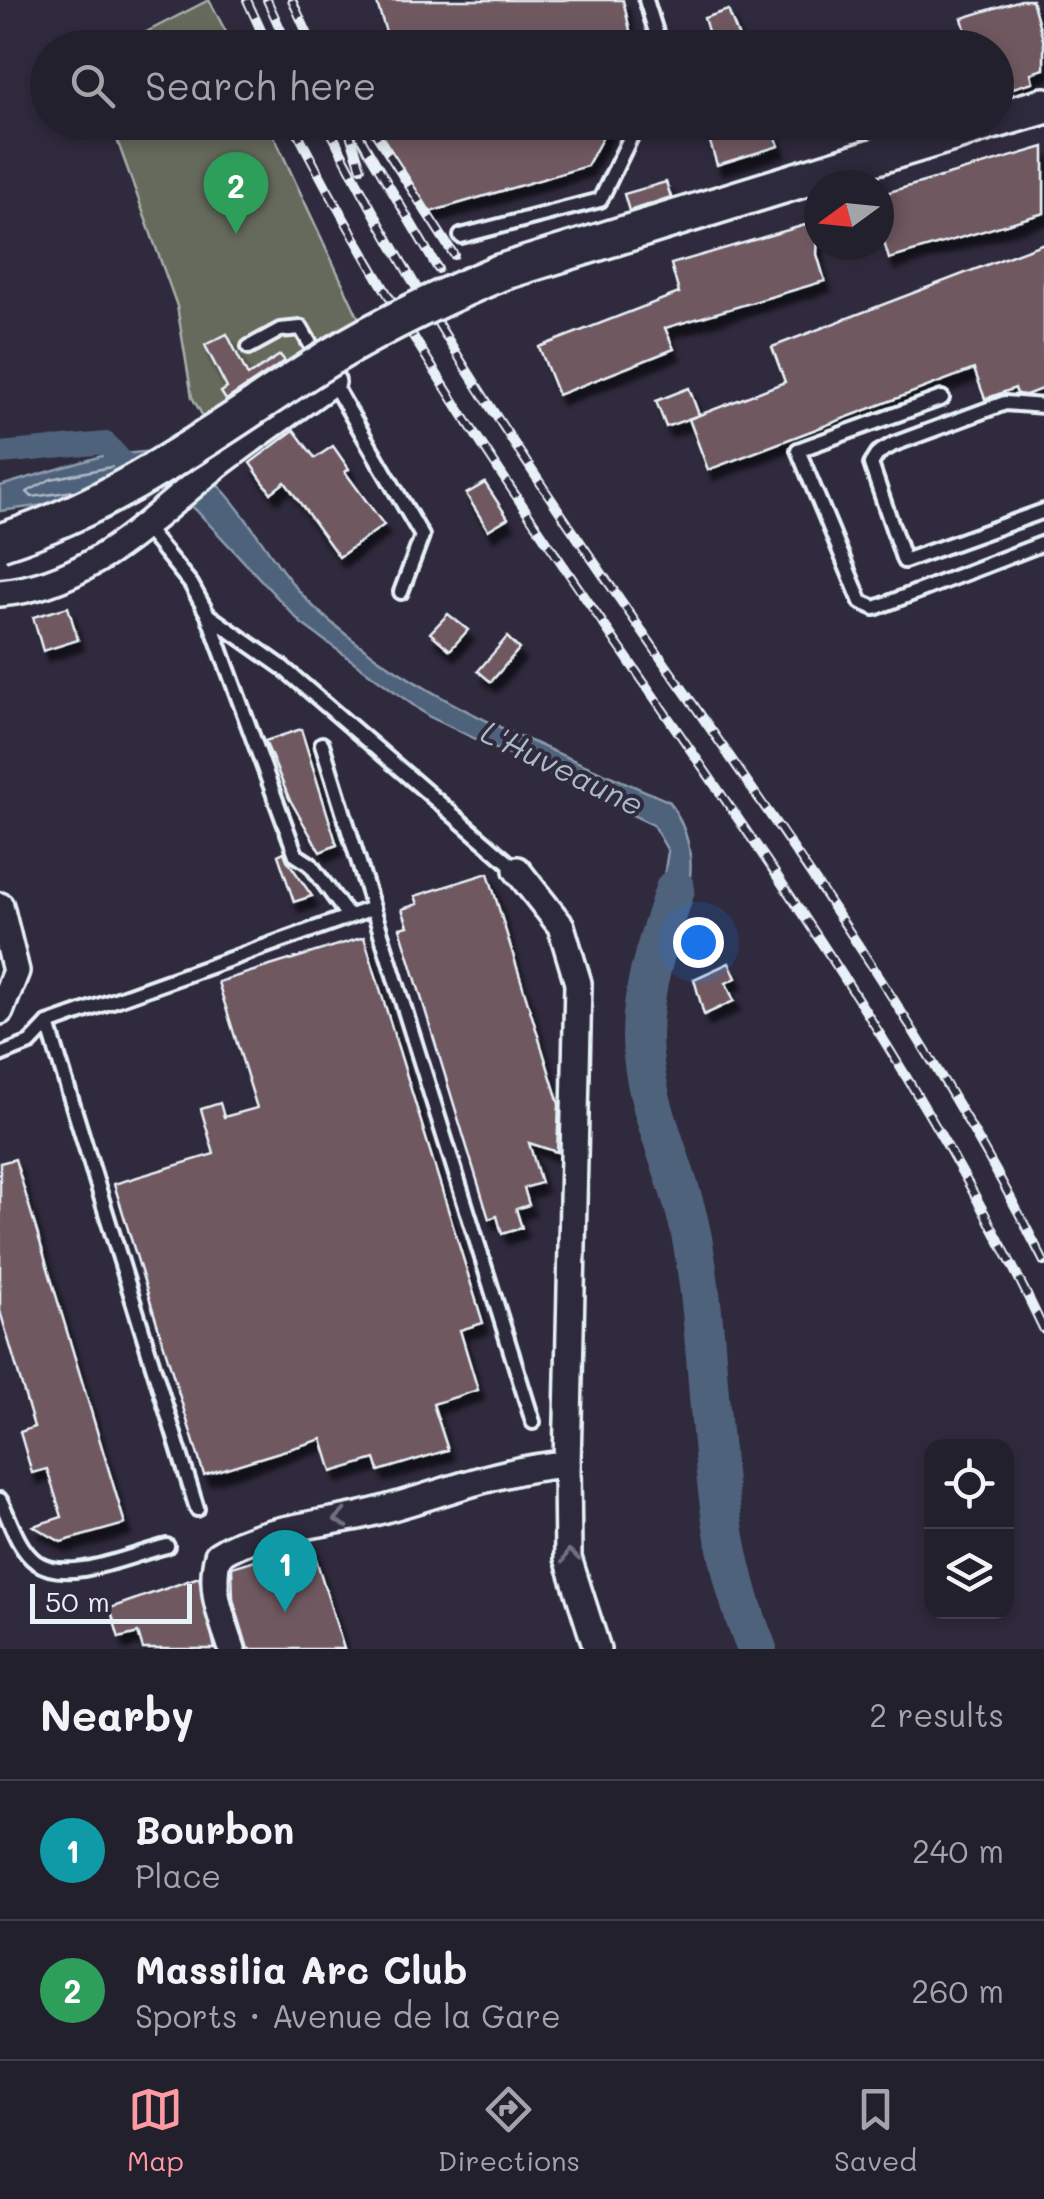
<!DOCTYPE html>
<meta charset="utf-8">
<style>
body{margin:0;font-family:Mali,sans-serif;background:#2f2d3a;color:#f1f3f6}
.controls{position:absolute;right:30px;bottom:30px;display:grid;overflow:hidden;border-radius:20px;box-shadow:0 5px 15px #0003}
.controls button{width:90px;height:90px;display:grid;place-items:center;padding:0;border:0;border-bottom:2px solid #403e4a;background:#23202e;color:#f1f3f6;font:50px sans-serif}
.compass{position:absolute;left:804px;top:170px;width:90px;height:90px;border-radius:50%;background:#23202e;box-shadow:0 5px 15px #0003;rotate:255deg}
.scale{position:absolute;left:30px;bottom:25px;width:162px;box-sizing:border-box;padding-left:10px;border:5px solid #e8f1f8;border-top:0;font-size:28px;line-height:35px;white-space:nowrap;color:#e8f1f8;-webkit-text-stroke:8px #2f2a3d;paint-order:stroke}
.you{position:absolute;left:698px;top:942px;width:35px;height:35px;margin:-25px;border:8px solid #fff;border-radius:50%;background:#1a73e8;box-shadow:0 0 0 15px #1a73e833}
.badge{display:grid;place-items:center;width:65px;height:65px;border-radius:50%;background:#ff9aa2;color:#fff;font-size:32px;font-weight:700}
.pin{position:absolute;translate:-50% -82px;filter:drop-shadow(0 2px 5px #0008)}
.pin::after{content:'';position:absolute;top:52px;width:35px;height:30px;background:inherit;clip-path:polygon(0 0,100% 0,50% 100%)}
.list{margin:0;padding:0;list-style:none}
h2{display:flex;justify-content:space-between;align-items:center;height:130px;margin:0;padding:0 40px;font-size:42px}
h2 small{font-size:32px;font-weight:400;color:#a3a3aa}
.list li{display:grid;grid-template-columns:65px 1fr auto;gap:30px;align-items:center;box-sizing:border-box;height:140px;padding:0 40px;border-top:2px solid #403e4a}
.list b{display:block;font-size:38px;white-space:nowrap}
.list p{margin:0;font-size:32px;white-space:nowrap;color:#a3a3aa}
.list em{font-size:32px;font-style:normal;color:#a3a3aa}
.icon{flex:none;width:55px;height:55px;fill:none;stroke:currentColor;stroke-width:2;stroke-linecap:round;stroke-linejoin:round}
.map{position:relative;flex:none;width:1044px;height:1649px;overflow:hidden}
.search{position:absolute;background:#23202e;box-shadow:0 5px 15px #0003;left:30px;right:30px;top:30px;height:110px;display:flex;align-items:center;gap:25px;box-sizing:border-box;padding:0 35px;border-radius:55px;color:#a3a3aa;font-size:38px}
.sheet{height:410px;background:#23202e}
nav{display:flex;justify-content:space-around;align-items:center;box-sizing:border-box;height:140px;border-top:2px solid #403e4a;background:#23202e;font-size:28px;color:#a3a3aa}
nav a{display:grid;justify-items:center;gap:5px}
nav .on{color:#ff9aa2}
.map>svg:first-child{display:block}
.green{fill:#666a5c;stroke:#a7aeaa;stroke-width:2.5}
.water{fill:#50627b;stroke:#8d9bad;stroke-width:2.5}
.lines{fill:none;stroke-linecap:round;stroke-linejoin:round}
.shore{stroke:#abb8c6;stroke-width:2.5}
.canal{stroke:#50627b;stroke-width:22}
.river{stroke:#50627b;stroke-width:40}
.building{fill:#705961;stroke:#e8f1f8;stroke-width:2.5;filter:url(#shadow)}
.lane-casing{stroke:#e8f1f8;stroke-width:20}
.street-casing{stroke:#e8f1f8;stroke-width:32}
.secondary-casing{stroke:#e8f1f8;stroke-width:42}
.lane{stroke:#2f2a3d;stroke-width:12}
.street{stroke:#2f2a3d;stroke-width:25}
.secondary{stroke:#2f2a3d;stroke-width:35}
.rail-casing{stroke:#e8f1f8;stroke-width:10}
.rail{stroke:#2f2a3d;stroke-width:6;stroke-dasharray:19;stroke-linecap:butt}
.secondary-bridge-casing{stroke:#e8f1f8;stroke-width:42;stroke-linecap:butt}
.secondary-bridge{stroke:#2f2a3d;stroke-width:35}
.oneway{stroke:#70707e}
.labels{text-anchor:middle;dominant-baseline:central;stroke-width:8;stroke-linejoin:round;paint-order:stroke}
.water-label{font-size:32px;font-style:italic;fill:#abb8c6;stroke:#2f2a3d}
</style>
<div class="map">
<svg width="1044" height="1649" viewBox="0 0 1044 1649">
<defs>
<filter id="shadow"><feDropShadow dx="5.5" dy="10" stdDeviation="2.5" flood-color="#0009"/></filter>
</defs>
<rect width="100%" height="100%" fill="#2f2a3d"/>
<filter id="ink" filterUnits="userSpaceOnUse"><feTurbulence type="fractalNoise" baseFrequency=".01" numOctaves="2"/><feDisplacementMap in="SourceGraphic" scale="20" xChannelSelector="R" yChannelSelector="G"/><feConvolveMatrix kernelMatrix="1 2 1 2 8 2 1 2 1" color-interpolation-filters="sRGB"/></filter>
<g filter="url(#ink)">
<!-- green -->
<g class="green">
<polygon points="209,0 234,47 117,47"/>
<polygon points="111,123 268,123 361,323 206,422 192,397 177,306"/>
</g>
<!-- water -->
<path class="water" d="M 153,451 C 173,461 205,471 220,487 C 255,524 277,572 315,608 C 415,701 547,747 670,802 C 704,855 689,889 674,946 L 643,937 L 663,883 L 668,851 L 653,825 L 428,716 L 302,624 L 195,509 L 150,482 L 81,500 L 0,511 L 0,486 L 102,456 Z"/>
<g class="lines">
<!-- shore -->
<polyline class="shore" points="74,491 32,497 27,492 51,479 126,464"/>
<!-- canal -->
<polyline class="canal" points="0,453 106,443 134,474"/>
<!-- river -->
<path class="river" d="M 675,889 C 660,937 642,985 642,1037 C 643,1110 681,1173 693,1244 C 716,1378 703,1520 757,1649"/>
</g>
<!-- building -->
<g class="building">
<polygon points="376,0 623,0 634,48 391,48"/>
<polygon points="1021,0 1032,0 1044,43 1044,69 1031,73 1033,82 1013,88 1011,80 996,84 996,48 970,48 962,18"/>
<polygon points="728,10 743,48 713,48 704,18"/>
<polygon points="373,122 611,122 587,166 430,212"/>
<polygon points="740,122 770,122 779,146 717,165 707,132"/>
<polygon points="1044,147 1044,213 889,259 882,235 879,236 879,195"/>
<polygon points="666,182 671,197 629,211 624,194"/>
<polygon points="819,221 817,254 825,281 665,328 674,349 558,395 539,347 679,293 671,264"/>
<polygon points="1044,243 1044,388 1026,395 1017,394 1015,388 985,399 974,369 708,470 689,419 785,382 772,347"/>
<polygon points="227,334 248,376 280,355 285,361 226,400 221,392 227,388 205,345"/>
<polygon points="689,388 699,415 666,427 656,401"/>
<polygon points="294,430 315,458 333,446 349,469 345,472 384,525 339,557 285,482 271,493 250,463"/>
<polygon points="485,483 508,518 488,530 466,494"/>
<polygon points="68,607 78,640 43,651 33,617"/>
<polygon points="448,614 468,630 450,650 430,633"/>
<polygon points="507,637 519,649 491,682 478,671"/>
<polygon points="301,729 337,845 320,852 289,798 265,741"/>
<polygon points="284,852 287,860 312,896 294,902 278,855"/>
<polygon points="488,873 559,1104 557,1152 529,1143 541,1183 524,1188 529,1205 516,1209 522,1228 502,1234 497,1216 489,1219 400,928 408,926 402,909 418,904 415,896"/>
<polygon points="364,937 483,1323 460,1330 478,1390 433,1404 448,1450 379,1471 375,1459 332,1472 322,1439 204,1475 114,1184 214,1154 201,1109 220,1103 224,1117 257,1108 218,982"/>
<polygon points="729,963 736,978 726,983 734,1001 704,1015 694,979"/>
<polygon points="15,1159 125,1524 61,1542 33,1526 62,1517 47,1469 32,1473 20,1432 34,1427 0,1311 0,1163"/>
<polygon points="311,1543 344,1649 248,1649 233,1599 232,1567"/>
<polygon points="199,1577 215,1649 143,1649 138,1633 119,1638 110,1608"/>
</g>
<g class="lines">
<!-- lane casing -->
<g class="lane-casing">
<g id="lane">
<polyline points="646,0 661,48"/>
<polyline points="461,236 600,200 638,122"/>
<polyline points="249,347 280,330 301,328 320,361"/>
<polyline points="330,378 422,536 401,592"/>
<polyline points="942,398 798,450 861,602 875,608 1044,543"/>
<polyline points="1044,406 1005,403 894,444 878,453 871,464 904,561 1044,511"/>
<polyline points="146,529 191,584 208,615 296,855 310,864 348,916"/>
<polyline points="208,615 282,667 517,870"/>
<polyline points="322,744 533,1422"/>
<polyline points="48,1024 197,1509"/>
<polyline points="0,1055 30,1043 48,1024 373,908"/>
<path d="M 0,1500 C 10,1519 17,1548 36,1562 C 68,1585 132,1554 167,1546"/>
</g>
</g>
<!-- street casing -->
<g class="street-casing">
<g id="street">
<path d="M 0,593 C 93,585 151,517 220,463 C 256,435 295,409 332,382"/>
<polyline points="517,870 561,926 578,983 567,1464"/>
<polyline points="0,906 16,971 0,1011"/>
<path d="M 232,1649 C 221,1616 209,1589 218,1555 C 259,1529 311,1526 358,1516 C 429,1500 494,1469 567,1464 L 568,1558 L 597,1649"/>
</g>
</g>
<!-- secondary casing -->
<g class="secondary-casing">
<g id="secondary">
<polyline points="996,120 1044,106"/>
<polyline points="880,155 989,122"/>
</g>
</g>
<!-- lane -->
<use href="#lane" class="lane"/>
<!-- street -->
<use href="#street" class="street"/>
<!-- secondary -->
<use href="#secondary" class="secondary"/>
<!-- rail casing -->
<g class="rail-casing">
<g id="rail">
<polyline points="247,0 269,48"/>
<polyline points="267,0 289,48"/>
<polyline points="292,0 314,48"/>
<path d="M 292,122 C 508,546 840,900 1044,1330"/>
<path d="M 326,122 C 527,525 842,859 1044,1262"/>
<polyline points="346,122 361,168"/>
<polyline points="368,122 454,255"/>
<polyline points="359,135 438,269"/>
</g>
</g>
<!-- rail -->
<use href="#rail" class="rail"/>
<!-- secondary-bridge casing -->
<g class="secondary-bridge-casing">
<path id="secondary-bridge" d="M 0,542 C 115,506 208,436 308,371 C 368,332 432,301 499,273 L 880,155"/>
</g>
<!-- secondary-bridge -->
<use href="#secondary-bridge" class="secondary-bridge"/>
</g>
<!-- one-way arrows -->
<defs><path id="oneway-chevron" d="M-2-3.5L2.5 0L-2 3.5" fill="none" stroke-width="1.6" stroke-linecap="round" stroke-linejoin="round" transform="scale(2.5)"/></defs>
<g class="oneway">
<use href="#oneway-chevron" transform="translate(341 1519) rotate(171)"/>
<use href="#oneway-chevron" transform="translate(570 1556) rotate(-99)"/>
</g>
</g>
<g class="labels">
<!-- water labels -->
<g class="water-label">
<text transform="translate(563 767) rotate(26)">L'Huveaune</text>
</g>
</g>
</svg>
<div class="controls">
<button><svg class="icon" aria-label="locate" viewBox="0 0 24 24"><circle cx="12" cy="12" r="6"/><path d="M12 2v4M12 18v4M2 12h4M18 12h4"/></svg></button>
<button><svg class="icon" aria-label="layers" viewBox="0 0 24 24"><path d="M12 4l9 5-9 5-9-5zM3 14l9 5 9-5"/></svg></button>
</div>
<svg class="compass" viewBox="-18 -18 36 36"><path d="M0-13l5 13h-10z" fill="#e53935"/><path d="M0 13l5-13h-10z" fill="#a3a3aa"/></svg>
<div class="scale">50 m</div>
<div class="you"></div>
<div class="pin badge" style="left:285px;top:1612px;background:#0f9aa8">1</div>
<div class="pin badge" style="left:236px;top:234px;background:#2e9e5b">2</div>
<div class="search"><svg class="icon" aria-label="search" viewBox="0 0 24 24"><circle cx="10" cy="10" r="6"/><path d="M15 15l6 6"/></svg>Search here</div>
</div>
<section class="sheet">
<h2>Nearby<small>2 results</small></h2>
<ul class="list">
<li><span class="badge" style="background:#0f9aa8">1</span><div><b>Bourbon</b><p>Place</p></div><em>240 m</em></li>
<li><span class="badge" style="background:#2e9e5b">2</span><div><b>Massilia Arc Club</b><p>Sports · Avenue de la Gare</p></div><em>260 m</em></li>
</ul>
</section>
<nav>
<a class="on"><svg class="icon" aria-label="map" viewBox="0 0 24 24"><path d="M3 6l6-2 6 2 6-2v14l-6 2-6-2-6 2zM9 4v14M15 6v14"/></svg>Map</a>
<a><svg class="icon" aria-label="directions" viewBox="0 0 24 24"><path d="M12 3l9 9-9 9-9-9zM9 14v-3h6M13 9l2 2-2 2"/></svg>Directions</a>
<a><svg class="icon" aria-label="saved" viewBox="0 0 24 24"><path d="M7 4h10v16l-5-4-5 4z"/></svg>Saved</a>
</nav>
